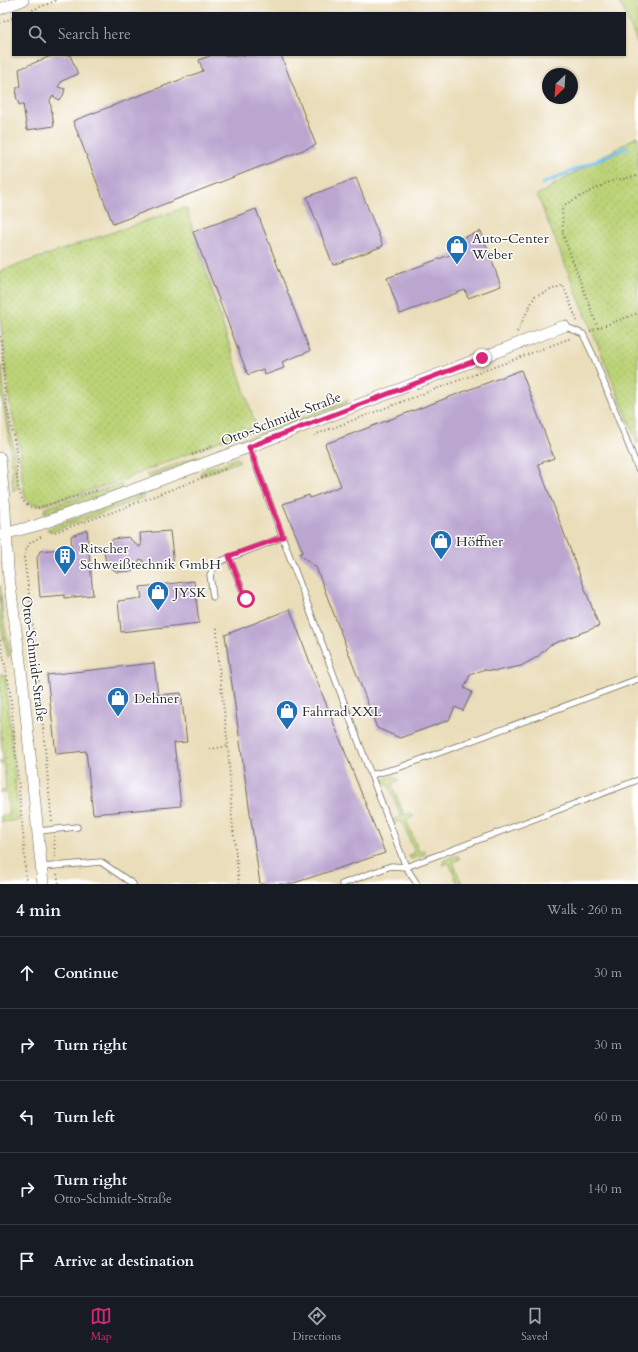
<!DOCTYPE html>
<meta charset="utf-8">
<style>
body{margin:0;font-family:Cardo,serif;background:#242831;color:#f1f3f6}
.compass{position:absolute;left:542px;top:68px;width:36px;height:36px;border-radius:50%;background:#171b24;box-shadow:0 1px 3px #0004;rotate:205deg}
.stop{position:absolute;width:12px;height:12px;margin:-9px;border:3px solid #db2777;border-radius:50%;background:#fff}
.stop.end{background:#db2777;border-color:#fff;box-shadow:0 1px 4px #0008}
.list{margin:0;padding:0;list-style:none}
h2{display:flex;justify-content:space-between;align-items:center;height:52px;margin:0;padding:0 16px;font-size:17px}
h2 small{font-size:13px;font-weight:400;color:#9ea1a6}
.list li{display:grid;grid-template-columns:26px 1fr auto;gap:12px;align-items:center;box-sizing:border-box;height:72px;padding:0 16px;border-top:1px solid #363941}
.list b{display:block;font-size:15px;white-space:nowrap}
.list p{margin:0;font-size:13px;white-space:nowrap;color:#9ea1a6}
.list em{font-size:13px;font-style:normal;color:#9ea1a6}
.icon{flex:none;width:22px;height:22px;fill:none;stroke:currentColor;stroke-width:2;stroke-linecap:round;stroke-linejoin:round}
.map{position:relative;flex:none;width:638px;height:884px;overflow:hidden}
.search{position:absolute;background:#171b24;box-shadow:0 1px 3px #0004;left:12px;right:12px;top:12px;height:44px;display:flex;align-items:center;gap:10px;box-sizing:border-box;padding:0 14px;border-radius:0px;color:#9ea1a6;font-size:15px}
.sheet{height:412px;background:#171b24}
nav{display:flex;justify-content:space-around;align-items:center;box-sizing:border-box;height:56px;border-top:1px solid #363941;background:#171b24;font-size:11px;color:#9ea1a6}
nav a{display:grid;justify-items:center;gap:2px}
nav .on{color:#db2777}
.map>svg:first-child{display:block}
.grass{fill:url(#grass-dots);stroke:#747f51}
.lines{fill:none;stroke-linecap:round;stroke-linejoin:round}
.stream{stroke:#6dbfe9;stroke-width:3.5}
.building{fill:#bba6d0}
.service-casing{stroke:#6e695d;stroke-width:7}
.minor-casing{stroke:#6e695d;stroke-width:12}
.path{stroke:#6e695d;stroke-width:2;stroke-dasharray:1 3;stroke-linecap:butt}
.service{stroke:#fff;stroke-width:5.5}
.minor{stroke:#fff;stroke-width:11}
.route{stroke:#db2777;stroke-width:5}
.labels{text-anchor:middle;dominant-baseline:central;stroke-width:3;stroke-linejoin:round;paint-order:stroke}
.poi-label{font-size:14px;fill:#2b2b2b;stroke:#fff;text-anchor:start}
.street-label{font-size:14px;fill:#2b2b2b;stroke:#fff}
</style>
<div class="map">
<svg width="638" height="884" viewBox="0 0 638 884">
<defs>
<pattern id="grass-dots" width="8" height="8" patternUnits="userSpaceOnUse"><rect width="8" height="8" fill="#bcd377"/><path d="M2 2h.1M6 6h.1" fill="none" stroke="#a2b567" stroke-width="1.8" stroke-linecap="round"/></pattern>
</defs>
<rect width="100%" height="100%" fill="#fff"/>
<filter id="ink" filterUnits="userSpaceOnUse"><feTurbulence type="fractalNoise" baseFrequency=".025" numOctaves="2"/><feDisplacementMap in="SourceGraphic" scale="8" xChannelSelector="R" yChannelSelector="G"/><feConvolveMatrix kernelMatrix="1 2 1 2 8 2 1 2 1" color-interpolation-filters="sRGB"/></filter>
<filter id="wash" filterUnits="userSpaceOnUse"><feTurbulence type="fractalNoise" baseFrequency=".012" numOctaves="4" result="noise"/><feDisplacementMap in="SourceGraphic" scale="16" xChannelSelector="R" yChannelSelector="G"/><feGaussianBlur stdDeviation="0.9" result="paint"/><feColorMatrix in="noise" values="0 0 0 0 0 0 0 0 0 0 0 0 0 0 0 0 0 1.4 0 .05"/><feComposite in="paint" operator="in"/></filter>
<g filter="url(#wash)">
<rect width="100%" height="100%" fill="#eaddb9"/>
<!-- grass -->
<g class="grass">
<polygon points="618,0 638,0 638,45 625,13"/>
<polygon points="638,136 638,444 537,195"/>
<polygon points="186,207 225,332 256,426 120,481 43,505 33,504 26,499 23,488 19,443 10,405 0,317 0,271"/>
<polygon points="0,366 2,366 5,404 13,444 18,487 13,491 10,444 0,389"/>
<polygon points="348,400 346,404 229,448 227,445"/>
<polygon points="199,456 201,459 149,478 146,475"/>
<polygon points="237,458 240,461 201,476 201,472 204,470"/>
<polygon points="121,484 122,489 44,513 45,508"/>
<polygon points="142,494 145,497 51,532 47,529"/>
<polygon points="0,585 3,620 11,655 8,657 0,623"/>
<polygon points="0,674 5,675 19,820 2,822 0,816 9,815 7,793 0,793 0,791 6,790 4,764 0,764 0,761 4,760 0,730"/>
<polygon points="394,776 399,780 392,784 404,815 411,813 413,817 406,820 419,852 425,850 425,851 424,855 411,859 408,856 415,853 402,821 395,823 394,819 401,816 388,784 381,786 383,780"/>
<polygon points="455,856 458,856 460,859 453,862 462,884 458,884 449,863 442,865 444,860"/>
</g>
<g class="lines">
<!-- stream -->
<polyline class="stream" points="542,184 628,147"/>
</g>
<g id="blocks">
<!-- building -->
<g class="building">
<polygon points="51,55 70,55 78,74 62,81 58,87 65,89 63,96 59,100 53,96 50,100 54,126 27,130 23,104 19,105 16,96 17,87 21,86 19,69 51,56"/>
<polygon points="212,55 281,55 316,145 113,224 73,121 203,71 199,60"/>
<polygon points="356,178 383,246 333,265 307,197"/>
<polygon points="256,209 310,351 282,362 284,368 265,375 263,369 248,375 193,232"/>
<polygon points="481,231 501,286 468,298 465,290 400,314 387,278 455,253 451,242"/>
<polygon points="521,370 554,458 538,464 599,626 550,645 537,657 521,666 497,671 485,670 485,669 470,675 464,688 472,692 463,711 455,707 449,720 400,738 377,728 316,567 299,554 303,552 283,504 309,495 310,498 341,486 325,444"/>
<polygon points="87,530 93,595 64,598 64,595 40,597 37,558 40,551 72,548 71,536"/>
<polygon points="170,531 174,565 144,568 143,560 140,559 132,571 117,572 106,564 104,550 113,539 128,537 139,547 141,546 140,533"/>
<polygon points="194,581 199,623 121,632 118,601 142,598 140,587"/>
<polygon points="290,609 317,681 385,853 291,884 260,884 225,635"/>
<polygon points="154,663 158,695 181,693 187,742 174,743 181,806 93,814 86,751 56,754 47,675"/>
</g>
</g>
</g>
<g filter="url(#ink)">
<use href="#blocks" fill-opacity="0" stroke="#6e695d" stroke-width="1"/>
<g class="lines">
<!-- service casing -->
<g class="service-casing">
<g id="service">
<polyline points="564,326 583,334 593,355 638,469"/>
<polyline points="249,447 371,775 398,768 638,679"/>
<polyline points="229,557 246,599"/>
<polyline points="213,597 210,575 216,563 283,537"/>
<polyline points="371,775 406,867 638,780"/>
<polyline points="39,831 77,827"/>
<polyline points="42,867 101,862 133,884"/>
<polyline points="342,884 391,866 406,867 417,884"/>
</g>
</g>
<!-- minor casing -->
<g class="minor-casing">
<g id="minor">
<polyline points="0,9 23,0"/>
<polyline points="0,458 5,510 8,570 23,685 43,884"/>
<polyline points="0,535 38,525 249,447 564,326"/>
</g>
</g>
<!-- path -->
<g class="path">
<polyline points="25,13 57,0"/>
<polyline points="0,23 13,18"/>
<polyline points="598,328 563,235 562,206 611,181 638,176"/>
<polyline points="590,331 638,313"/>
<polyline points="517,332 535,296 563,285 578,323"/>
<path d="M 0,336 C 4,358 3,381 6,403 C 9,419 14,435 16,451 C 18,466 15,482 21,496 C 23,503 30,508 37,508 L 98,490"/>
<polyline points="314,435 571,338"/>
<polyline points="237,438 272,425"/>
<polyline points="192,455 212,447"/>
<polyline points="55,532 110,513 225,469"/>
<path d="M 41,537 C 29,542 27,545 24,558 C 37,645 43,734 52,822"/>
<polyline points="217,628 218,659 228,746 232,818 239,884"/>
<polyline points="0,640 10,691 24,844 26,884"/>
<polyline points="210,749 228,746"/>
<polyline points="54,836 55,858"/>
<polyline points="57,874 59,884"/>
</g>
<!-- service -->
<use href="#service" class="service"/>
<!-- minor -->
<use href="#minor" class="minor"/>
</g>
</g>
<g class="lines" filter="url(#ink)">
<!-- route -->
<polyline class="route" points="246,599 229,556 283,537 249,447 482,358"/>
</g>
<!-- icons -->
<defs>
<g id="shop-pin" transform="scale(1.15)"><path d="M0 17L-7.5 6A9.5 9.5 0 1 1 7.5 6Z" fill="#1f6fb2" stroke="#fff"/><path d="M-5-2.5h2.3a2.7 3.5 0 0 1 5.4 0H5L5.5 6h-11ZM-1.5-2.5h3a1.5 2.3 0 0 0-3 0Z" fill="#fff"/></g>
<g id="building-pin" transform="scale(1.15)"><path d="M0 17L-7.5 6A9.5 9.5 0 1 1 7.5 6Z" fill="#1f6fb2" stroke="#fff"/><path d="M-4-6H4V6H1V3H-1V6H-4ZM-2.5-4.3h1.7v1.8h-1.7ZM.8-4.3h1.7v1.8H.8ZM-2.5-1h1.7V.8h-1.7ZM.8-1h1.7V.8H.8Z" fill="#fff"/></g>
</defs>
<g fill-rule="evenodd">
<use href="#shop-pin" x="457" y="246"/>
<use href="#shop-pin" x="441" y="541"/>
<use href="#building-pin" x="65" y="556"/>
<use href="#shop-pin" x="158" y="592"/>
<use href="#shop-pin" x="118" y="698"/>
<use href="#shop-pin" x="287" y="711"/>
</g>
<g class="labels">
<!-- poi labels -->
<g class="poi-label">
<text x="472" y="238">Auto-Center<tspan x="472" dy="16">Weber</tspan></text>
<text x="456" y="541">Höffner</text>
<text x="80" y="548">Ritscher<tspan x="80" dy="16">Schweißtechnik GmbH</tspan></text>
<text x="174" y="592">JYSK</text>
<text x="134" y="698">Dehner</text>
<text x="302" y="711">Fahrrad XXL</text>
</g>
<!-- street labels -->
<g class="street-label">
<text transform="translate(281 419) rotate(-21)">Otto-Schmidt-Straße</text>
<text transform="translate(34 659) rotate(83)">Otto-Schmidt-Straße</text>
</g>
</g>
</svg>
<svg class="compass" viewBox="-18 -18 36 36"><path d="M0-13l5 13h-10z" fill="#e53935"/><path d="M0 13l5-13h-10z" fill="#9ea1a6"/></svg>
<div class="stop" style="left:246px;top:599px"></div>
<div class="stop end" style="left:482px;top:358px"></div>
<div class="search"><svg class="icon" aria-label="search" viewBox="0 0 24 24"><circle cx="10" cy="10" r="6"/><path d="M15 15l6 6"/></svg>Search here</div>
</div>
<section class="sheet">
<h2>4 min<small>Walk · 260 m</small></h2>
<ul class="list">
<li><svg class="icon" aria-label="ahead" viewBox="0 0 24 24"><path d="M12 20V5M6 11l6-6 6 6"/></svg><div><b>Continue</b></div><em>30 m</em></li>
<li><svg class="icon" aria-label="right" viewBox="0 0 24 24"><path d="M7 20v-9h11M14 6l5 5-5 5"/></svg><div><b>Turn right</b></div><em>30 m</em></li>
<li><svg class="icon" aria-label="left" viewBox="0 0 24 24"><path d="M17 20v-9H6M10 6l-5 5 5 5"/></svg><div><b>Turn left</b></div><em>60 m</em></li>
<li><svg class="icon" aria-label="right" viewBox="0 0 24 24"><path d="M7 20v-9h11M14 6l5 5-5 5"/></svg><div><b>Turn right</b><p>Otto-Schmidt-Straße</p></div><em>140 m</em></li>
<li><svg class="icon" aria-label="arrive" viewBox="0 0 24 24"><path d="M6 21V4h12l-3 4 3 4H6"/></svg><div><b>Arrive at destination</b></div></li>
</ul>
</section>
<nav>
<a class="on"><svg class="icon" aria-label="map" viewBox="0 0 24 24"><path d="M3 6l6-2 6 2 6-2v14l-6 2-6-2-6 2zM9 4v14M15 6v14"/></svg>Map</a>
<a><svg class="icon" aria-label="directions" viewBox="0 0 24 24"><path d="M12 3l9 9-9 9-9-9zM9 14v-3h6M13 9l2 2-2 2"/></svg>Directions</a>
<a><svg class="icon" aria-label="saved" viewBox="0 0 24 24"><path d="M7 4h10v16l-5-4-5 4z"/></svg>Saved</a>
</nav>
